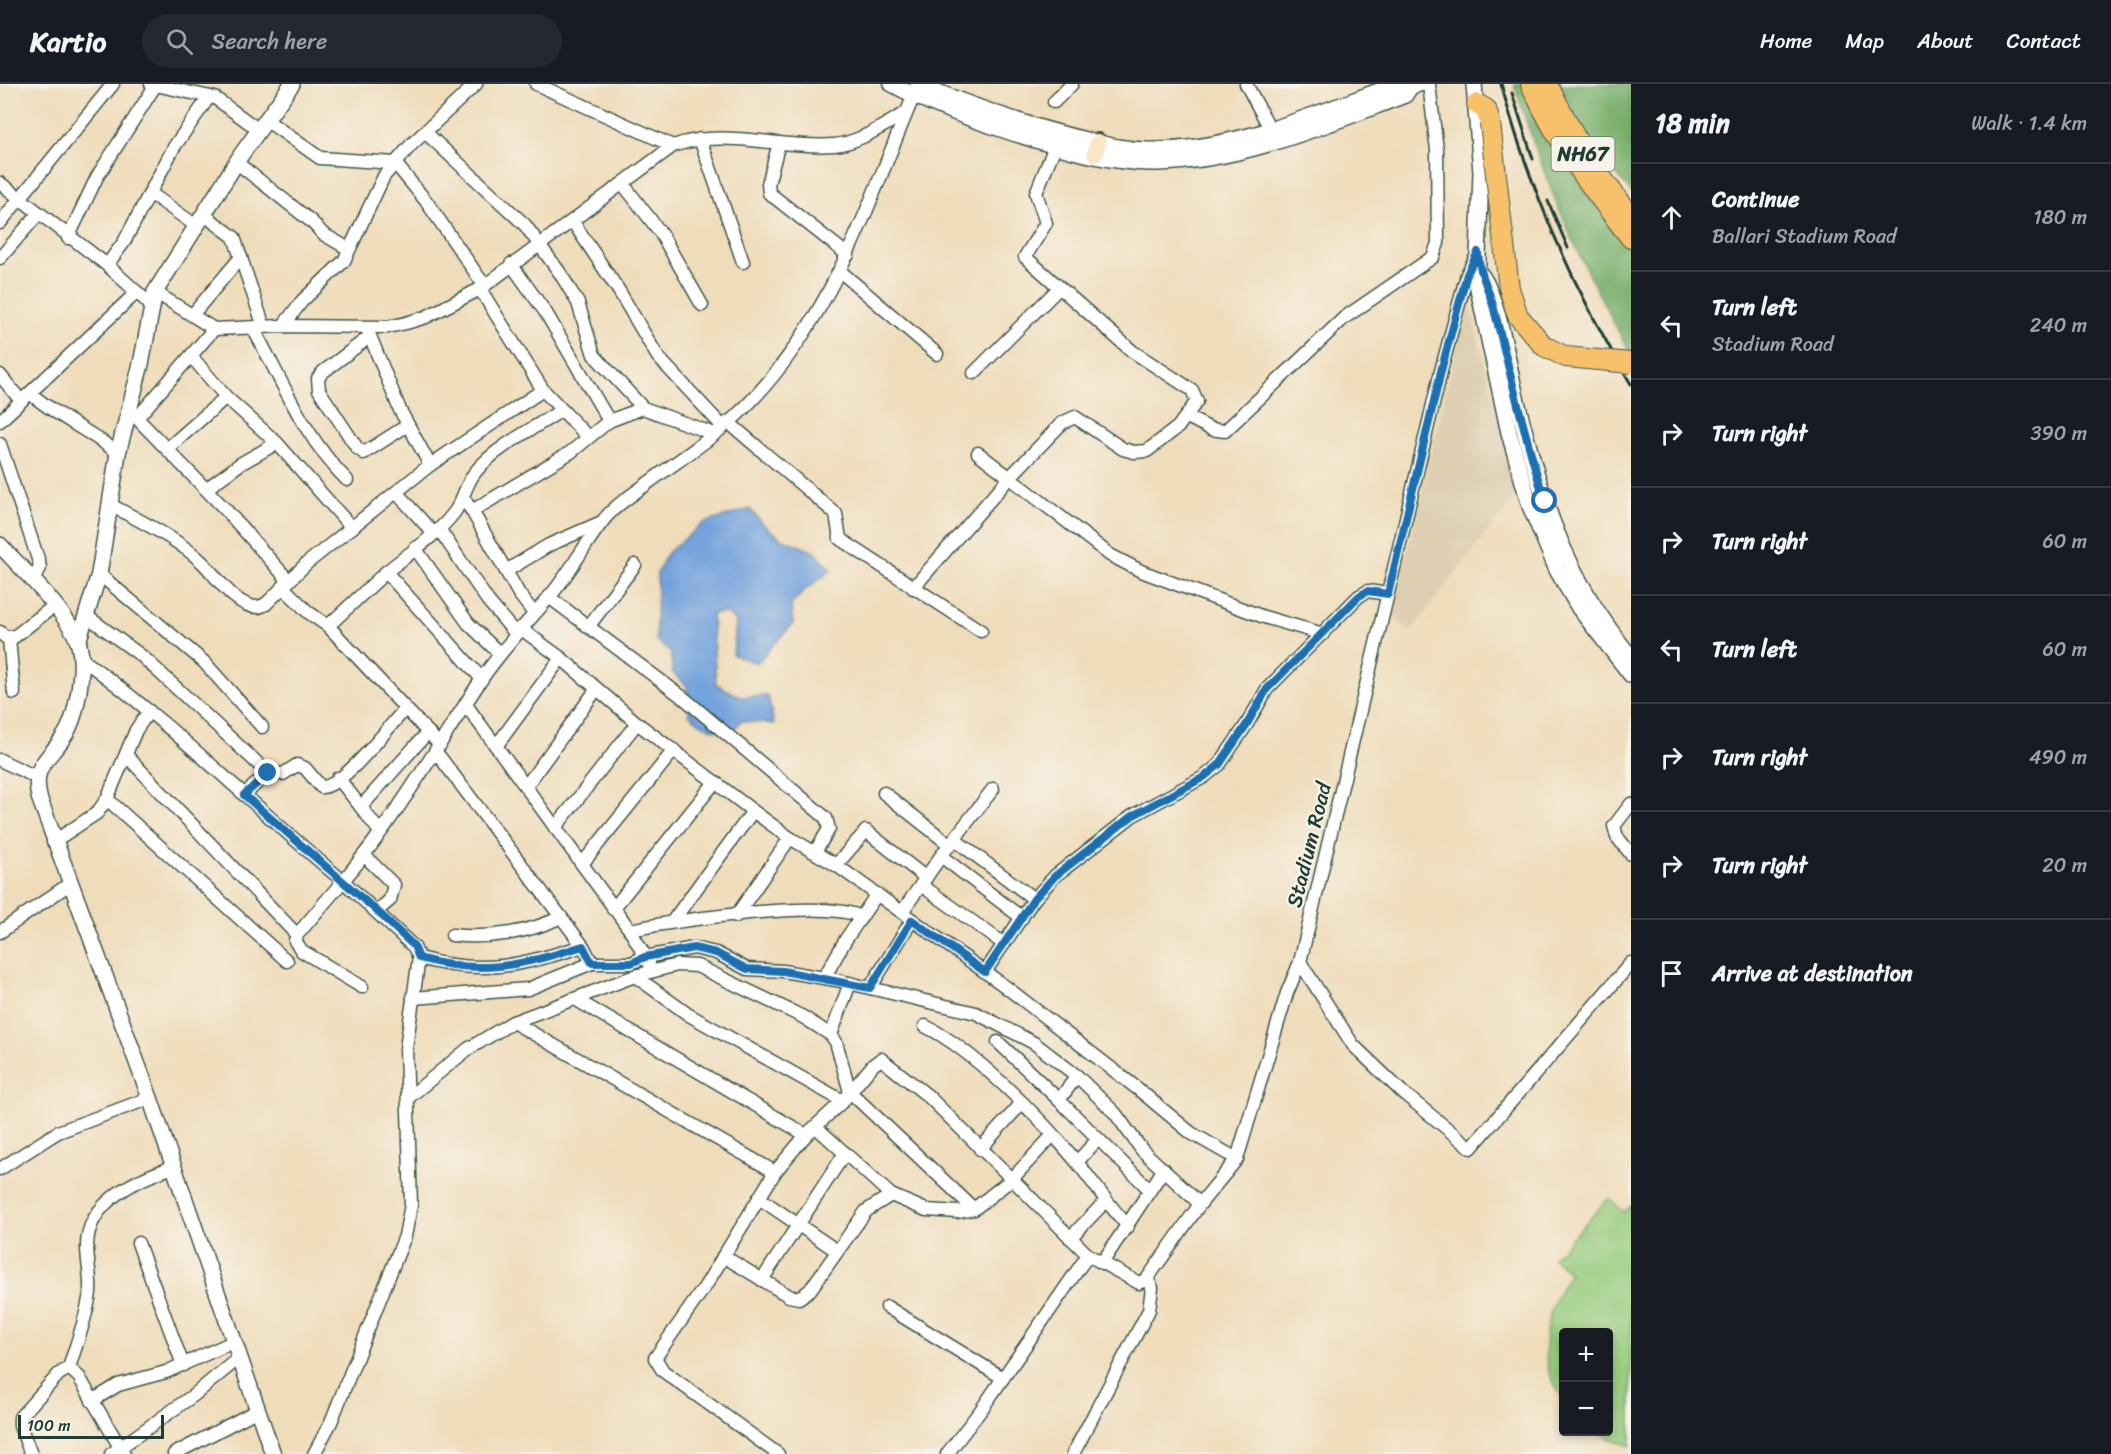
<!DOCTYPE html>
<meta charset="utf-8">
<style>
body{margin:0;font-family:Sriracha,sans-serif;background:#242831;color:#f1f3f6}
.controls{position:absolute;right:18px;bottom:18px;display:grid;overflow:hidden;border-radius:6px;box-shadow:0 3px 9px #0003}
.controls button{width:54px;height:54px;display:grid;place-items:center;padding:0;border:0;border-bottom:2px solid #363941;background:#171b24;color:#f1f3f6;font:30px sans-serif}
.scale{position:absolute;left:18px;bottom:15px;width:146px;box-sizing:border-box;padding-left:6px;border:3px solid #1f3d34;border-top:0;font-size:16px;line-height:21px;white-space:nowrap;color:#1f3d34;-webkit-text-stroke:4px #f7f3e8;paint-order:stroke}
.stop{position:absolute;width:18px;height:18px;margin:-14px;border:4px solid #1f6fb2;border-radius:50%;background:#fff}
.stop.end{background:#1f6fb2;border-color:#fff;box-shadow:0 2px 6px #0008}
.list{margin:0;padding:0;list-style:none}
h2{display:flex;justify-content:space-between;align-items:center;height:78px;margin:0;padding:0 24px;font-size:26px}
h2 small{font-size:20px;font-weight:400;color:#9ea1a6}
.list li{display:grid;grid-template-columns:39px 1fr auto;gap:18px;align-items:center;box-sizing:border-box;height:108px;padding:0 24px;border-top:2px solid #363941}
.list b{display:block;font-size:22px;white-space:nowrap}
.list p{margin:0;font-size:20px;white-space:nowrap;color:#9ea1a6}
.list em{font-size:20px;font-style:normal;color:#9ea1a6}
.icon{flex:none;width:33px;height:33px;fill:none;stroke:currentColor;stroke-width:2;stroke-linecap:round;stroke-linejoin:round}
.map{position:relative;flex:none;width:1631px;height:1370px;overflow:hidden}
header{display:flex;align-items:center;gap:36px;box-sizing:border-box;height:84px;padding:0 30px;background:#171b24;border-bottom:2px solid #363941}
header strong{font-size:28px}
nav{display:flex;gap:33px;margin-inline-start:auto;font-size:21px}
.search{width:420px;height:54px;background:#242831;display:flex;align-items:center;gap:15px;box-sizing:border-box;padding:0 21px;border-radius:33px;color:#9ea1a6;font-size:22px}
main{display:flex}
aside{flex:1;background:#171b24}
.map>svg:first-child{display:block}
.built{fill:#decfb2}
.green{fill:#94ca7b;stroke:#5a8458;stroke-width:1.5}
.forest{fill:#77ae6b;stroke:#4b7650;stroke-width:1.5}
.water{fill:#73a2dc;stroke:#497088;stroke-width:1.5}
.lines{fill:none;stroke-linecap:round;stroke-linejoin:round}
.minor-casing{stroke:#3e5548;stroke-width:15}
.tertiary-casing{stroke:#3e5548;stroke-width:18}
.secondary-casing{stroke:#3e5548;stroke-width:20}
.trunk-casing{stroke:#3e5548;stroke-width:22}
.minor{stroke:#fff;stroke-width:12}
.tertiary{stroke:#fff;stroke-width:15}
.secondary{stroke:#fbe6c4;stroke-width:16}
.trunk{stroke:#f6c16b;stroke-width:20}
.rail{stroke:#1f3d34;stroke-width:3}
.trunk-bridge-casing{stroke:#3e5548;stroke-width:22;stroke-linecap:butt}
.trunk-bridge{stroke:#f6c16b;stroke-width:20}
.route{stroke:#1f6fb2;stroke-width:8}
.labels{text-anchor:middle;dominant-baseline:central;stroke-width:4.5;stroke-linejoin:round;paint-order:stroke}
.shield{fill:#f7f3e8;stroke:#60746a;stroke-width:1.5}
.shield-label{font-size:20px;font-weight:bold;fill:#1f3d34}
.street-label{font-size:21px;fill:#1f3d34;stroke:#f7f3e8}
</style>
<header>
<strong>Kartio</strong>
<div class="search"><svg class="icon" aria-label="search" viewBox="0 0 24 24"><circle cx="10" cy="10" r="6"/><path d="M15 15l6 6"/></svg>Search here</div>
<nav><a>Home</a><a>Map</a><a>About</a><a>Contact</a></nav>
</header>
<main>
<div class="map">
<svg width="1631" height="1370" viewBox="0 0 1631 1370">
<rect width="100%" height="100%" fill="#f7f3e8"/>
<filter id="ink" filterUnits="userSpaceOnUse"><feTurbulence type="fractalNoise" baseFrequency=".0167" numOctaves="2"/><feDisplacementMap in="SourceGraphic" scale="12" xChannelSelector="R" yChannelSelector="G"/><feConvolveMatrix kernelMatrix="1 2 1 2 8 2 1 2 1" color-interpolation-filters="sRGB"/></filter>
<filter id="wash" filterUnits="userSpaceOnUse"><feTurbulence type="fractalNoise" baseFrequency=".008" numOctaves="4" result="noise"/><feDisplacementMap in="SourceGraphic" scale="24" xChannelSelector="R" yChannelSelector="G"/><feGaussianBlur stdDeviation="1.35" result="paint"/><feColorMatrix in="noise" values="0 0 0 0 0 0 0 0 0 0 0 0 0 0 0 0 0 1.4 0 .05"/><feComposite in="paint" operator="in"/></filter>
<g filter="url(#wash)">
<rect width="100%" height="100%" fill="#efdcba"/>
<!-- built -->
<polygon class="built" points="1468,216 1518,409 1410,548 1392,530"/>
<!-- green -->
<path class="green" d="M 1609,1114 L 1624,1128 L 1631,1122 L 1631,1362 L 1614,1357 L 1598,1348 L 1608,1348 L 1608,1248 L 1564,1248 L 1563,1314 C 1534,1275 1544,1227 1570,1189 L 1553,1174 Z"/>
<!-- forest -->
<g class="forest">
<path d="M 1514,0 L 1524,0 L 1541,44 L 1596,123 L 1631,168 L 1631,270 C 1580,180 1545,100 1514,0 Z"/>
<polygon points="1559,0 1631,0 1631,108 1591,60"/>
</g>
<!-- water -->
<path class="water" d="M 750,425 L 764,441 L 781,454 L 815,468 L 832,486 L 805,506 L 791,521 L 793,540 L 757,579 L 733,571 L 736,538 L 726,529 L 712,530 L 716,600 L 740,613 L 768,612 L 774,640 L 741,637 L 732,647 C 714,648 702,642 689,630 L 687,602 L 672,588 L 671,569 L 656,556 L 657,490 L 667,469 L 704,439 Z"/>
</g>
<g filter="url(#ink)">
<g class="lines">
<!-- minor casing -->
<g class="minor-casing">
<g id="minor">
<polyline points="151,0 215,14 259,46"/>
<polyline points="536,0 673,62"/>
<polyline points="1246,0 1274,52"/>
<polyline points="1054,18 1072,0"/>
<polyline points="266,36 320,74 395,79 426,117 484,201"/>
<polyline points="425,48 525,141 560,189 578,219 594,271 643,324 714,350"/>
<polyline points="700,55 743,178"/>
<polyline points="779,59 768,100 769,109 848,171"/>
<polyline points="236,78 312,138 323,150 349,165"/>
<polyline points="0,99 107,181 152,222"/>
<polyline points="623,100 660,148 702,221"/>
<polyline points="150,109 195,141"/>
<polyline points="203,130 234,153 264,243"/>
<polyline points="573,138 619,207 658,273 723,343"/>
<polyline points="0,139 113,0"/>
<polyline points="68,154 97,93 155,2"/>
<polyline points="1478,169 1467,190 1442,283 1300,878 1353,961 1402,1008 1471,1064 1631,879"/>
<polyline points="0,174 39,129"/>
<polyline points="511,180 546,229 609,337"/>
<polyline points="107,181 124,158 174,63 209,13"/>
<polyline points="841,188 937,270"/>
<path d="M 155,208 L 214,245 L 283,242 L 388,243 L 406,239 L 426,233 L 480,205 L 673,62 C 721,44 783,65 834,61 C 859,59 884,41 906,29"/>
<polyline points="193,230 241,173"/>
<polyline points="283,242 302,217 344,177 384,92 411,61 476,0"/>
<path d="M 253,244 C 282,296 304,354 347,396"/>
<polyline points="368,247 400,326 430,381"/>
<polyline points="369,253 323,288 318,294 319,306 357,364 364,369 408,341"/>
<polyline points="191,272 226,313 277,359 352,444"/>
<polyline points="974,289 1059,204"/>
<polyline points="0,291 21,317"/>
<polyline points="543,306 588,353"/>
<path d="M 31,310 C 58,333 90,347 118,369"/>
<polyline points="129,326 225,425 289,497"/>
<polyline points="1187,333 1211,345 1225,347 1344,234 1433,173 1438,159 1437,66 1429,0"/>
<polyline points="137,334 214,245"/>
<polyline points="0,337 137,208"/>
<polyline points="728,338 836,430 840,455 981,547"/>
<polyline points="0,360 39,478 40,484 32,497"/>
<polyline points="167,365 226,313"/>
<polyline points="978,369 1110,471 1141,487 1264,533 1323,550"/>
<polyline points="206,405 240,380 277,359"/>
<polyline points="397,409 433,449"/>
<polyline points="464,415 472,427 571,368 609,337 643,324"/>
<path d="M 109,420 C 140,437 177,454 203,479 C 218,494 236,524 259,523 L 266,520 L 306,480 L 430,381 L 543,306 L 480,205"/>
<polyline points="472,427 519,510 533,528"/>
<polyline points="439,445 488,517 515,549"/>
<polyline points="415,464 468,539 500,570"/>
<polyline points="506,487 549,461 602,438"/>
<polyline points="99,490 204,578 262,643"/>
<polyline points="283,503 308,528 328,542 440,661"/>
<polyline points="913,504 1010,393 1062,339 1075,333 1123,365 1134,368 1147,367 1178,343 1197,317 1192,306 1132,267 1025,173 1046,139 1036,109 1055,62"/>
<polyline points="549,513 685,615 826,734 829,745 815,768"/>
<polyline points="88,533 143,573 268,689"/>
<polyline points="328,542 386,488"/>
<polyline points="588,543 635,481"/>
<polyline points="520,544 561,574 637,639 753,727 790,754 836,781 1006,903 1138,1005 1191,1049 1237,1075"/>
<polyline points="0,548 5,553 14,553 54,522"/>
<polyline points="9,554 14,609"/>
<path d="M 82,575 C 175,642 255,724 343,797 C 396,734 436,664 481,596 C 502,565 527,539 551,511 C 570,488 584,462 602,438 C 614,422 632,411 648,399 C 683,373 723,348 753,315 C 836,227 870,113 917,4"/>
<path d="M 482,595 L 386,488 C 408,470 435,453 453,430 C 464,417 465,399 477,386 C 496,363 535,344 560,327"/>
<polyline points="466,621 630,846 649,879"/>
<polyline points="497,661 561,574"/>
<polyline points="436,668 583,862 592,879"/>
<polyline points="126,671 297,851"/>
<polyline points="0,676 36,693"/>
<polyline points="338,694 361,723 428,648"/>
<polyline points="526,702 596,606"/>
<polyline points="884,709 950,761"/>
<path d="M 244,711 L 268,689 L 283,690 L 297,681 L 305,684 L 321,703 C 342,705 390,641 405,625"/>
<polyline points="107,715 287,877"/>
<polyline points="1631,720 1614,742 1617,753 1631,770"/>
<polyline points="361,723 380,748"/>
<polyline points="555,744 637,639"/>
<polyline points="954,755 1034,815"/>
<polyline points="53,758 97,729 107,715 136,646 149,627"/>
<polyline points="364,771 394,801 390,816 377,827"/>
<polyline points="941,772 1022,834"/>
<polyline points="582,780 674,666"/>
<polyline points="836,781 866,747 926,794"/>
<polyline points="921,801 1004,860"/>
<polyline points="613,825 715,698"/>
<polyline points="902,828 941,772 993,705"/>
<polyline points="736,832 790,754"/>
<polyline points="672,838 753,727"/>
<path d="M 630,846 C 674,837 826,814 861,833"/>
<polyline points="0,848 71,799"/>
<path d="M 452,851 C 488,855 529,849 561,833"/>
<path d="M 419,874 C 482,892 523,881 583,862"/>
<polyline points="985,888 1034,815 1055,792 1132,732 1204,693 1219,681 1247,640 1267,605 1359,512 1368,507 1387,510"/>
<polyline points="635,892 689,931 843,1017"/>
<polyline points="824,894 846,855 877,810"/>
<polyline points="870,904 912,836"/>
<polyline points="413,914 528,905 592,879 631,879 645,873 694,864 716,869 747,885 783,887 836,896 976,929 1034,959 1077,992 1115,1029 1142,1066 1200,1120 1147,1195 1139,1199 1088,1171 1012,1095 974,1125 958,1128 926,1126 891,1111 816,1043"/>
<polyline points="575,915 806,1051 843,1017 873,981 881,975 928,1012 1012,1095 1052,1052"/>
<polyline points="513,938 775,1088"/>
<path d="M 925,942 C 974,966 1041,1035 1076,1077 C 1094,1099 1109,1122 1128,1142"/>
<polyline points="831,951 850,899"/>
<polyline points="998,958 1059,1016 1077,992"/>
<polyline points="409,1013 468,965 513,938 635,892 677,881 697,882 803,933 831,951 836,958 850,1008 974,1125"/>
<polyline points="1059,1016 1150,1106"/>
<polyline points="980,1065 1021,1020"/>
<polyline points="1077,1078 1098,1055"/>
<polyline points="0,1085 58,1048 150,1014"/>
<polyline points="759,1114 837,1167"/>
<polyline points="1200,1120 1237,1075 1287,909 1300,878"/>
<polyline points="1070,1154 1105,1118"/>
<polyline points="138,1159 183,1281"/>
<polyline points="723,1172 789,1212 799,1214 810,1206 866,1127 891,1111"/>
<polyline points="1102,1179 1164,1085"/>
<polyline points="762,1196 845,1069"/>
<polyline points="887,1223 1003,1294"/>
<path d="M 69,1284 C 76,1260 87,1234 90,1208 C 91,1192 87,1177 87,1162 C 87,1117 139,1094 174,1083"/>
<polyline points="92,1317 118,1301 166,1288 235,1257"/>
<polyline points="31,1370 20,1342 20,1333 59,1290 69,1284 79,1293 124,1370"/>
<polyline points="111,1370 194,1311 240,1273"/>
<polyline points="174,1370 258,1326"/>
<polyline points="314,1370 331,1338 405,1152 411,1121 406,964 419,874 414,863 343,797 297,851 295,857 302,867 362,903"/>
<polyline points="778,1370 663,1287 655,1274 706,1201 775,1088 806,1051"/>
<polyline points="947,1370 981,1326 1088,1171"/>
<polyline points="1073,1370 1149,1226 1152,1204 1147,1195"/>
</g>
</g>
<!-- tertiary casing -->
<g class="tertiary-casing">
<g id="tertiary">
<path d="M 892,0 C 928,20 970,35 1010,48 C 1055,62 1108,80 1156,79 C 1243,77 1325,41 1405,11 L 1411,2 L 1420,0"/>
<path d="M 918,0 C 973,23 1028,42 1086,56 C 1107,61 1131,67 1153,66 C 1237,66 1319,28 1398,0"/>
<polyline points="1474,0 1481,88 1477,200 1509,349 1530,422 1557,486 1579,524 1631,591"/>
<path d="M 1481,191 C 1498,213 1508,280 1515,309 C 1539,409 1563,492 1631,573"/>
<path d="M 0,461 C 21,484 72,533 79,561 C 83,576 81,591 79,607 C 76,623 73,640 63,654 C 47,677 32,682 39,713 L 150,1014 L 273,1370"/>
<polyline points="78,558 99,490 118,369 141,280 155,208 241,71 292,0"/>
</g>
</g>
<!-- secondary casing -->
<g class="secondary-casing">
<polyline id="secondary" points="1095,70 1098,58"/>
</g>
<!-- trunk casing -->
<g class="trunk-casing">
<g id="trunk">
<path d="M 1531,0 C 1556,57 1592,105 1631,154"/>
<polyline points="1547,0 1585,72 1631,132"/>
<polyline points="1477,20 1486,25 1490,39"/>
</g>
</g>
<!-- minor -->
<use href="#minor" class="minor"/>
<!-- tertiary -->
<use href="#tertiary" class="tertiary"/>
<!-- secondary -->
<use href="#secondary" class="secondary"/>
<!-- trunk -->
<use href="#trunk" class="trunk"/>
<!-- rail -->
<g class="rail">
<path d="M 1501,0 C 1530,106 1574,206 1631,300"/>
<polyline points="1512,9 1533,75"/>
<polyline points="1548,117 1568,164"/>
</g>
<!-- trunk-bridge casing -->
<g class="trunk-bridge-casing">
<polyline id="trunk-bridge" points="1490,39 1509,204 1518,232 1544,262 1566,273 1631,279"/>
</g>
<!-- trunk-bridge -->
<use href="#trunk-bridge" class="trunk-bridge"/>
</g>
</g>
<g class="lines" filter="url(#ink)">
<!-- route -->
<path class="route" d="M 268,689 L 244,711 L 378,828 L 414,862 L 419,874 C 482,892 522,881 583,862 L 592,879 L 631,879 L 645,873 L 694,864 L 716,869 L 747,885 L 783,887 L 870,904 L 912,836 L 985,888 L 1034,815 L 1055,792 L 1132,732 L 1204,693 L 1219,681 L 1247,640 L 1267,605 L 1359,512 L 1368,507 L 1388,510 L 1442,283 L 1467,190 L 1478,168 C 1479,191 1490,206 1495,229 C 1511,292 1525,355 1545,417"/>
</g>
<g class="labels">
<!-- shield labels -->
<rect class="shield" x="1551.5" y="53" width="63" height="34" rx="4.5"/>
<g class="shield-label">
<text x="1583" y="70">NH67</text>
</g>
<!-- street labels -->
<g class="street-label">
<text transform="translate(1309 761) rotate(-76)">Stadium Road</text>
</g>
</g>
</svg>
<div class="controls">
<button>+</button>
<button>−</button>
</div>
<div class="scale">100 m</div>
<div class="stop" style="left:1545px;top:417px"></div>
<div class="stop end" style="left:268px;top:689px"></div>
</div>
<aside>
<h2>18 min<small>Walk · 1.4 km</small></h2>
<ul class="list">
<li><svg class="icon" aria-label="ahead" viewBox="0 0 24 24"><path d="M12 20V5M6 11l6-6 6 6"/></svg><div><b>Continue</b><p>Ballari Stadium Road</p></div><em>180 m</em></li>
<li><svg class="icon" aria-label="left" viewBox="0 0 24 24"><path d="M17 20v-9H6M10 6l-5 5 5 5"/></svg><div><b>Turn left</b><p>Stadium Road</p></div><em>240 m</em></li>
<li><svg class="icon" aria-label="right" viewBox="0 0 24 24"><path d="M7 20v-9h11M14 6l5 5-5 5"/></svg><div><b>Turn right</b></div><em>390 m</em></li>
<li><svg class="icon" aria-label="right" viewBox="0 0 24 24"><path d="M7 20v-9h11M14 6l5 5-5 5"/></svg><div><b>Turn right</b></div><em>60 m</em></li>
<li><svg class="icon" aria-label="left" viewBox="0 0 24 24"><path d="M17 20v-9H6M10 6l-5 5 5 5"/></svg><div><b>Turn left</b></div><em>60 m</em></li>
<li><svg class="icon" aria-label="right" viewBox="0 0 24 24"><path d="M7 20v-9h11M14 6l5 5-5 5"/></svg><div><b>Turn right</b></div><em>490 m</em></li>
<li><svg class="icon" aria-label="right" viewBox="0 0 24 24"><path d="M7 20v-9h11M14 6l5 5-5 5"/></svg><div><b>Turn right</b></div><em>20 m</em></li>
<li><svg class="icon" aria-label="arrive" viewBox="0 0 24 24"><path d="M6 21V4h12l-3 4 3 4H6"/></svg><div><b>Arrive at destination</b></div></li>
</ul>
</aside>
</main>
